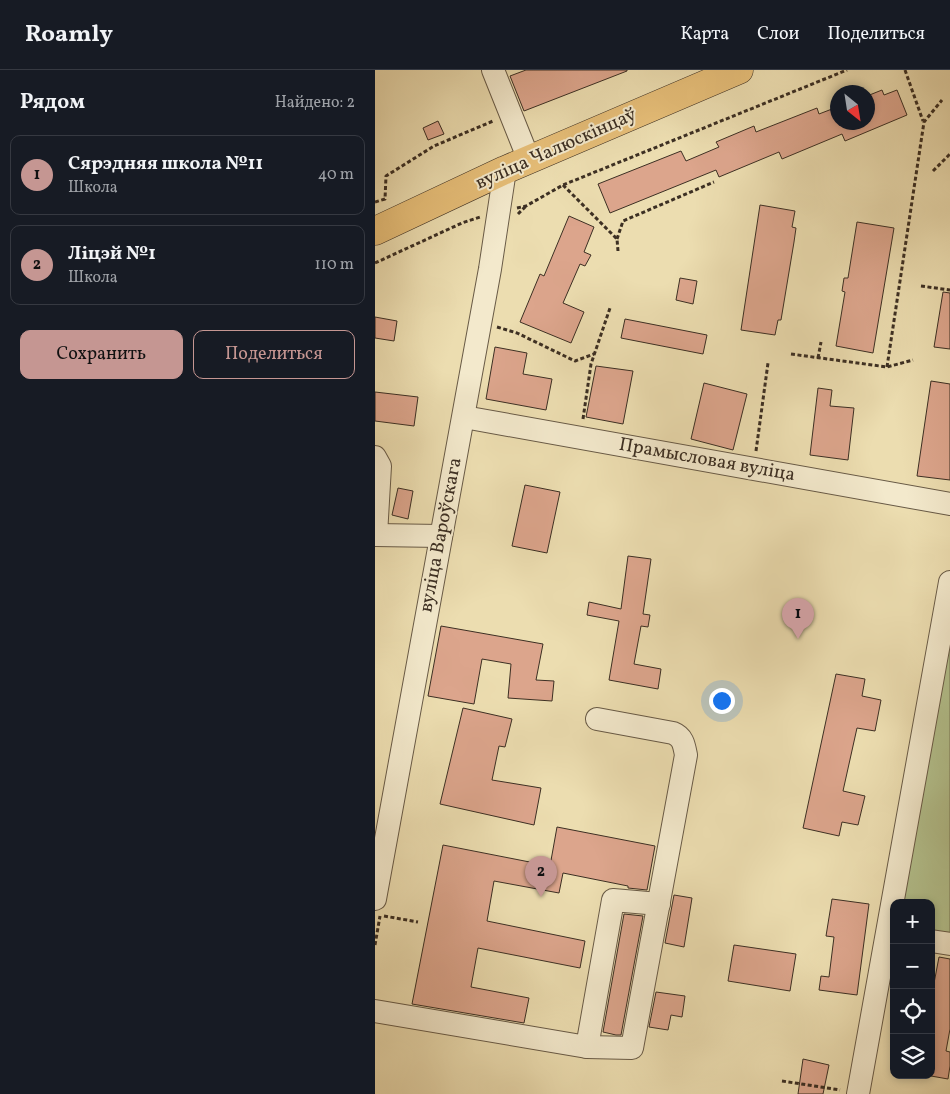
<!DOCTYPE html>
<html lang="ru">
<meta charset="utf-8">
<style>
body{margin:0;font-family:Vollkorn,serif;background:#20242c;color:#f1f3f6}
.controls{position:absolute;right:15px;bottom:15px;display:grid;overflow:hidden;border-radius:10px;box-shadow:0 2px 8px #0003}
.controls button{width:45px;height:45px;display:grid;place-items:center;padding:0;border:0;border-bottom:1px solid #363941;background:#171b24;color:#f1f3f6;font:25px sans-serif}
.compass{position:absolute;left:455px;top:15px;width:45px;height:45px;border-radius:50%;background:#171b24;box-shadow:0 2px 8px #0003;rotate:150deg}
.you{position:absolute;left:346px;top:630px;width:18px;height:18px;margin:-12px;border:4px solid #fff;border-radius:50%;background:#1a73e8;box-shadow:0 0 0 8px #1a73e833}
.badge{display:grid;place-items:center;width:32px;height:32px;border-radius:50%;background:#c59692;color:#111;font-size:16px;font-weight:700}
.pin{position:absolute;translate:-50% -41px;filter:drop-shadow(0 1px 2px #0008)}
.pin::after{content:'';position:absolute;top:26px;width:18px;height:15px;background:inherit;clip-path:polygon(0 0,100% 0,50% 100%)}
.list{margin:0;padding:0;list-style:none}
h2{display:flex;justify-content:space-between;align-items:center;height:65px;margin:0;padding:0 20px;font-size:21px}
h2 small{font-size:16px;font-weight:400;color:#9ea1a6}
.list li{display:grid;grid-template-columns:32px 1fr auto;gap:15px;align-items:center;box-sizing:border-box;height:80px;margin:0 10px 10px;padding:0 10px;border:1px solid #363941;border-radius:10px}
.list b{display:block;font-size:19px;white-space:nowrap}
.list p{margin:0;font-size:16px;white-space:nowrap;color:#9ea1a6}
.list em{font-size:16px;font-style:normal;color:#9ea1a6}
.actions{display:flex;gap:10px;padding:15px 20px}
.actions a{flex:1;padding:11px 0;border:1px solid #c59692;border-radius:10px;text-align:center;font-size:18px;color:#c59692}
.actions .main{background:#c59692;color:#111}
.icon{flex:none;width:28px;height:28px;fill:none;stroke:currentColor;stroke-width:2;stroke-linecap:round;stroke-linejoin:round}
.map{position:relative;flex:none;width:575px;height:1024px;overflow:hidden}
header{display:flex;align-items:center;gap:30px;box-sizing:border-box;height:70px;padding:0 25px;background:#171b24;border-bottom:1px solid #363941}
header strong{font-size:24px}
nav{display:flex;gap:28px;margin-inline-start:auto;font-size:18px}
main{display:flex}
aside{flex:1;background:#171b24}
.map>svg:first-child{display:block}
.green{fill:#b4c28e;stroke:#787858}
.building{fill:#dca58c;stroke:#3c2f23}
.lines{fill:none;stroke-linecap:round;stroke-linejoin:round}
.minor-casing{stroke:#685a46;stroke-width:24}
.major-casing{stroke:#3c2f23;stroke-width:29}
.path{stroke:#3c2f23;stroke-width:3;stroke-dasharray:4 2.5;stroke-linecap:butt}
.minor{stroke:#f3e9cc;stroke-width:22}
.major{stroke:#e6be78;stroke-width:28}
.labels{text-anchor:middle;dominant-baseline:central;stroke-width:4;stroke-linejoin:round;paint-order:stroke}
.street-label{font-size:19px;fill:#3c2f23;stroke:#f3e9cc}
</style>
<header>
<strong>Roamly</strong>
<nav><a>Карта</a><a>Слои</a><a>Поделиться</a></nav>
</header>
<main>
<aside>
<h2>Рядом<small>Найдено: 2</small></h2>
<ul class="list">
<li><span class="badge">1</span><div><b>Сярэдняя школа №11</b><p>Школа</p></div><em>40 m</em></li>
<li><span class="badge">2</span><div><b>Ліцэй №1</b><p>Школа</p></div><em>110 m</em></li>
</ul>
<div class="actions"><a class="main">Сохранить</a><a>Поделиться</a></div>
</aside>
<div class="map">
<svg width="575" height="1024" viewBox="0 0 575 1024">
<rect width="100%" height="100%" fill="#ecddb0"/>
<filter id="stains"><feTurbulence type="fractalNoise" baseFrequency=".004" numOctaves="4"/><feColorMatrix values="0 0 0 0 .2 0 0 0 0 .09 0 0 0 0 .02 0 0 0 .5 -.17"/></filter>
<radialGradient id="worn" r=".72"><stop offset=".6" stop-color="#630" stop-opacity="0"/><stop offset="1" stop-color="#630" stop-opacity=".3"/></radialGradient>
<!-- green -->
<polygon class="green" points="575,547 575,865 556,862 556,833 527,833"/>
<!-- building -->
<g class="building">
<polygon points="151,0 252,0 252,1 149,41 135,6"/>
<polygon points="507,20 509,25 522,20 532,45 470,71 467,64 407,89 404,82 344,107 341,100 235,143 223,114 306,81 311,91 344,77 341,72 379,56 381,62 442,38 444,44 457,39 462,52 492,52 492,26"/>
<polygon points="63,51 69,64 53,70 48,58"/>
<polygon points="385,135 420,141 417,157 421,158 419,172 406,250 403,250 400,265 366,260"/>
<polygon points="194,146 219,157 209,182 216,185 210,196 205,194 188,233 209,242 196,273 145,252 165,204 169,206"/>
<polygon points="482,152 519,158 498,283 461,276 470,222 467,221 469,208 473,208"/>
<polygon points="305,208 322,211 318,234 301,230"/>
<polygon points="568,222 575,223 575,279 559,277"/>
<polygon points="0,247 22,251 19,271 0,268"/>
<polygon points="250,249 332,265 328,284 246,268"/>
<polygon points="120,277 152,283 148,304 177,309 171,340 111,329"/>
<polygon points="221,296 258,301 248,354 211,347"/>
<polygon points="556,311 575,314 575,410 542,406"/>
<polygon points="329,313 372,324 358,380 316,369"/>
<polygon points="443,318 457,320 455,336 479,338 473,390 435,385"/>
<polygon points="0,322 43,327 39,356 0,351"/>
<polygon points="150,415 185,422 172,483 137,476"/>
<polygon points="23,418 38,421 33,449 17,445"/>
<polygon points="253,486 276,489 268,544 275,545 273,557 266,556 259,594 286,599 283,619 234,610 244,551 212,545 214,532 246,539"/>
<polygon points="66,556 168,574 161,610 179,611 177,631 133,628 136,594 107,589 99,634 53,626"/>
<polygon points="461,604 490,609 487,626 506,630 500,661 482,658 468,721 490,726 483,755 467,752 464,766 428,758"/>
<polygon points="88,638 137,649 130,677 124,676 117,710 166,718 159,755 65,734"/>
<polygon points="182,757 280,776 272,820 253,818 253,816 188,803 184,823 119,811 112,851 210,871 205,898 103,878 96,917 154,928 149,953 37,934 68,775 175,796"/>
<polygon points="299,825 317,828 309,877 290,873"/>
<polygon points="457,829 494,834 482,925 444,920 446,906 454,907 459,867 451,866"/>
<polygon points="249,844 268,846 246,965 241,965 228,962"/>
<polygon points="359,875 421,884 415,921 353,911"/>
<polygon points="564,887 575,889 575,959 571,981 575,982 575,996 573,1009 556,1006 556,929"/>
<polygon points="281,922 310,926 307,947 296,945 293,960 274,957"/>
<polygon points="428,989 454,995 448,1024 423,1024"/>
</g>
<g class="lines">
<!-- minor casing -->
<g class="minor-casing">
<g id="minor">
<polyline points="118,0 154,90"/>
<polyline points="89,347 575,434"/>
<polyline points="0,387 5,396 1,465"/>
<polyline points="0,465 66,466"/>
<polyline points="0,829 115,199 130,100"/>
<polyline points="556,871 575,874"/>
<path d="M 0,941 L 212,977 L 257,978 L 311,685 C 309,675 308,667 298,663 L 222,649"/>
<polyline points="212,977 238,830 284,834"/>
<polyline points="483,1024 575,512"/>
</g>
</g>
<!-- major casing -->
<g class="major-casing">
<polyline id="major" points="0,161 130,100 364,0"/>
</g>
<!-- path -->
<g class="path">
<polyline points="530,0 548,51"/>
<polyline points="558,101 575,84"/>
<polyline points="188,115 242,169 243,181"/>
<polyline points="0,132 10,129 11,106 59,76 118,51"/>
<polyline points="142,138 151,136 188,115 472,0"/>
<polyline points="143,144 151,136"/>
<polyline points="242,169 248,151 339,112"/>
<polyline points="0,193 87,153 105,147"/>
<polyline points="546,216 575,220"/>
<polyline points="122,257 142,263 200,291 219,284"/>
<polyline points="416,284 512,297 538,290"/>
<polyline points="443,288 446,272"/>
<polyline points="512,297 549,52 567,30"/>
<polyline points="208,349 216,294 235,238"/>
<polyline points="381,381 393,293"/>
<polyline points="9,846 43,852"/>
<polyline points="0,875 5,846"/>
<polyline points="407,1011 465,1020"/>
</g>
<!-- minor -->
<use href="#minor" class="minor"/>
<!-- major -->
<use href="#major" class="major"/>
</g>
<g class="labels">
<!-- street labels -->
<g class="street-label">
<text transform="translate(181 79) rotate(-24)">вуліца Чалюскінцаў</text>
<text transform="translate(332 390) rotate(10)">Прамысловая вуліца</text>
<text transform="translate(66 465) rotate(-79)">вуліца Вароўскага</text>
</g>
</g>
<rect width="100%" height="100%" filter="url(#stains)"/>
<rect width="100%" height="100%" fill="url(#worn)"/>
</svg>
<div class="controls">
<button>+</button>
<button>−</button>
<button><svg class="icon" aria-label="locate" viewBox="0 0 24 24"><circle cx="12" cy="12" r="6"/><path d="M12 2v4M12 18v4M2 12h4M18 12h4"/></svg></button>
<button><svg class="icon" aria-label="layers" viewBox="0 0 24 24"><path d="M12 4l9 5-9 5-9-5zM3 14l9 5 9-5"/></svg></button>
</div>
<svg class="compass" viewBox="-18 -18 36 36"><path d="M0-13l5 13h-10z" fill="#e53935"/><path d="M0 13l5-13h-10z" fill="#9ea1a6"/></svg>
<div class="you"></div>
<div class="pin badge" style="left:423px;top:569px">1</div>
<div class="pin badge" style="left:166px;top:827px">2</div>
</div>
</main>
